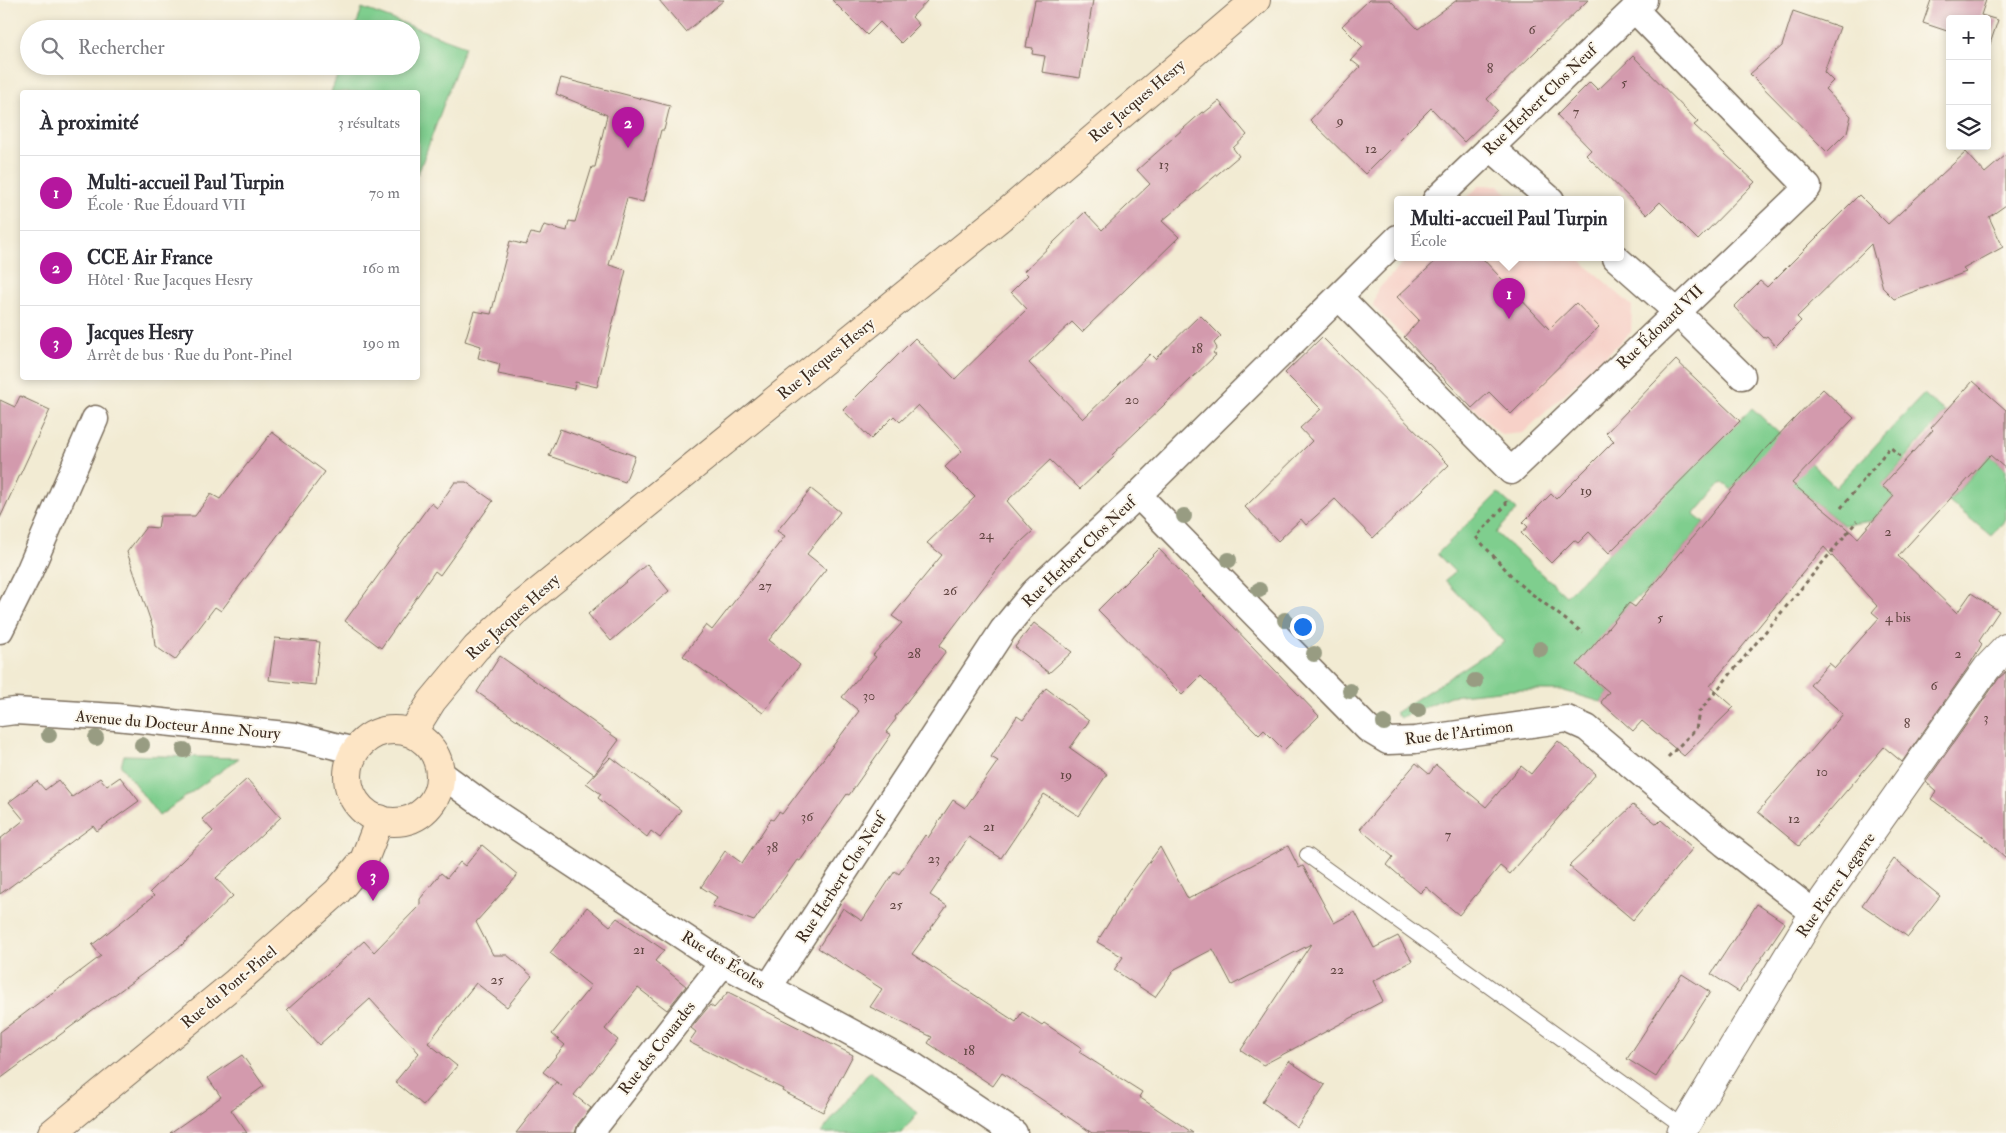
<!DOCTYPE html>
<html lang="fr">
<meta charset="utf-8">
<style>
body{margin:0;font-family:"IM FELL Double Pica",serif;background:#f2f2f3;color:#2b2b33}
.controls{position:absolute;right:15px;top:15px;display:grid;overflow:hidden;border-radius:5px;box-shadow:0 2px 8px #0003}
.controls button{width:45px;height:45px;display:grid;place-items:center;padding:0;border:0;border-bottom:1px solid #e1e1e2;background:#fff;color:#2b2b33;font:25px sans-serif}
.you{position:absolute;left:1302px;top:626px;width:18px;height:18px;margin:-12px;border:4px solid #fff;border-radius:50%;background:#1a73e8;box-shadow:0 0 0 8px #1a73e833}
.badge{display:grid;place-items:center;width:32px;height:32px;border-radius:50%;background:#b5179e;color:#fff;font-size:16px;font-weight:700}
.pin{position:absolute;translate:-50% -41px;filter:drop-shadow(0 1px 2px #0008)}
.pin::after{content:'';position:absolute;top:26px;width:18px;height:15px;background:inherit;clip-path:polygon(0 0,100% 0,50% 100%)}
.popup{position:absolute;left:1394px;top:196px;width:230px;height:65px;box-sizing:border-box;display:grid;place-content:center;border-radius:5px;background:#fff;filter:drop-shadow(0 1px 4px #0005);font-size:16px;white-space:nowrap;color:#7c7c81}
.popup b{font-size:19px;color:#2b2b33}
.popup::after{content:'';position:absolute;left:50%;top:100%;margin-left:-10px;border:10px solid transparent;border-top-color:#fff}
.list{margin:0;padding:0;list-style:none}
h2{display:flex;justify-content:space-between;align-items:center;height:65px;margin:0;padding:0 20px;font-size:21px}
h2 small{font-size:16px;font-weight:400;color:#7c7c81}
.list li{display:grid;grid-template-columns:32px 1fr auto;gap:15px;align-items:center;box-sizing:border-box;height:75px;padding:0 20px;border-top:1px solid #e1e1e2}
.list b{display:block;font-size:19px;white-space:nowrap}
.list p{margin:0;font-size:16px;white-space:nowrap;color:#7c7c81}
.list em{font-size:16px;font-style:normal;color:#7c7c81}
.icon{flex:none;width:28px;height:28px;fill:none;stroke:currentColor;stroke-width:2;stroke-linecap:round;stroke-linejoin:round}
.map{position:relative;flex:none;width:2006px;height:1133px;overflow:hidden}
.search{position:absolute;background:#fff;box-shadow:0 2px 8px #0003;left:20px;top:20px;width:400px;height:55px;display:flex;align-items:center;gap:12px;box-sizing:border-box;padding:0 18px;border-radius:28px;color:#7c7c81;font-size:19px}
.panel{position:absolute;background:#fff;box-shadow:0 2px 8px #0003;left:20px;top:90px;width:400px;height:290px;border-radius:5px}
.map>svg:first-child{display:block}
.built{fill:#f7d1c8}
.green{fill:#7fce8e;stroke:#5d7c56}
.building{fill:#d39aad}
.lines{fill:none;stroke-linecap:round;stroke-linejoin:round}
.service-casing{stroke:#7b6e5d;stroke-width:16}
.minor-casing{stroke:#7b6e5d;stroke-width:29}
.tertiary-casing{stroke:#7b6e5d;stroke-width:30}
.secondary-casing{stroke:#7b6e5d;stroke-width:30}
.path{stroke:#7b6e5d;stroke-width:3;stroke-dasharray:4 4;stroke-linecap:butt}
.service{stroke:#fff;stroke-width:14}
.minor{stroke:#fff;stroke-width:26}
.tertiary{stroke:#fff;stroke-width:28}
.secondary{stroke:#fde5c5;stroke-width:28}
.tree{fill:#989c82}
.labels{text-anchor:middle;dominant-baseline:central;stroke-width:4;stroke-linejoin:round;paint-order:stroke}
.number-label{font-size:14px;fill:#614642}
.street-label{font-size:16px;fill:#3b2a1e;stroke:#fbf7ec}
</style>
<div class="map">
<svg width="2006" height="1133" viewBox="0 0 2006 1133">
<rect width="100%" height="100%" fill="#fbf7ec"/>
<filter id="ink" filterUnits="userSpaceOnUse"><feTurbulence type="fractalNoise" baseFrequency=".02" numOctaves="2"/><feDisplacementMap in="SourceGraphic" scale="10" xChannelSelector="R" yChannelSelector="G"/><feConvolveMatrix kernelMatrix="1 2 1 2 8 2 1 2 1" color-interpolation-filters="sRGB"/></filter>
<filter id="wash" filterUnits="userSpaceOnUse"><feTurbulence type="fractalNoise" baseFrequency=".0096" numOctaves="4" result="noise"/><feDisplacementMap in="SourceGraphic" scale="20" xChannelSelector="R" yChannelSelector="G"/><feGaussianBlur stdDeviation="1.12" result="paint"/><feColorMatrix in="noise" values="0 0 0 0 0 0 0 0 0 0 0 0 0 0 0 0 0 1.4 0 .05"/><feComposite in="paint" operator="in"/></filter>
<g filter="url(#wash)">
<rect width="100%" height="100%" fill="#f2ebd3"/>
<!-- built -->
<g class="built">
<polygon points="1480,185 1499,186 1514,200 1465,200"/>
<polygon points="1408,258 1578,258 1632,306 1631,332 1523,433 1501,435 1373,306 1377,290"/>
</g>
<!-- green -->
<g class="green">
<polygon points="362,8 465,46 418,174 418,92 331,92 341,66 411,66 411,29 355,29"/>
<polygon points="1924,394 1945,412 1882,486 1894,496 1872,521 1843,525 1760,457 1732,490 1722,482 1694,515 1704,523 1649,590 1629,603 1578,665 1609,692 1601,702 1561,690 1509,690 1450,696 1400,718 1395,713 1504,642 1445,580 1455,572 1437,554 1498,493 1517,510 1496,533 1566,596 1752,408 1836,487"/>
<polygon points="1990,455 2006,469 2006,519 1991,536 1949,501"/>
<polygon points="124,755 239,758 159,816 121,766"/>
<polygon points="870,1071 918,1113 902,1133 821,1133"/>
</g>
<g id="blocks">
<!-- building -->
<g class="building">
<polygon points="659,0 724,0 686,32"/>
<polygon points="832,0 928,0 912,17 919,25 901,43 880,22 867,35"/>
<polygon points="1035,0 1093,0 1080,78 1042,72 1045,56 1032,54 1033,48 1026,47"/>
<polygon points="1369,0 1390,0 1418,29 1457,0 1588,0 1487,99 1497,110 1464,142 1431,108 1365,174 1310,120 1360,67 1351,60 1363,47 1342,26"/>
<polygon points="1931,0 1986,0 1981,15 1998,20 1989,47 1987,19 1950,19 1950,32 1923,23"/>
<polygon points="1793,11 1840,27 1824,72 1833,81 1825,89 1851,116 1847,132 1827,152 1750,74 1782,46"/>
<polygon points="1633,56 1698,122 1694,125 1755,182 1698,240 1660,202 1647,215 1586,155 1591,150 1557,115 1590,82 1598,90"/>
<polygon points="561,78 670,106 664,130 661,130 643,202 627,198 609,265 626,270 597,387 575,382 574,389 498,374 500,364 478,358 481,346 465,341 474,311 491,314 510,241 526,245 531,233 540,235 544,225 567,231 569,221 575,222 592,167 595,167 607,115 556,94"/>
<polygon points="1219,101 1247,135 1233,148 1239,156 1162,221 1179,237 1082,332 1072,322 1029,363 1083,419 1150,354 1155,359 1200,315 1221,336 1214,343 1217,348 1213,353 1216,355 1112,455 1114,457 1080,489 1050,460 1007,501 1033,531 1012,550 939,646 946,651 895,717 896,719 886,732 891,735 849,795 847,794 800,861 797,860 754,921 712,906 717,897 701,887 725,851 742,863 771,819 773,820 779,812 782,814 859,711 842,697 876,657 873,655 902,623 892,616 942,555 927,543 975,497 945,467 962,451 918,405 900,422 894,416 871,439 843,410 915,338 955,379 1027,309 1011,292 1028,275 1024,271 1085,212 1102,230 1150,184 1137,170 1202,112 1204,113"/>
<polygon points="1966,152 1985,173 2006,155 2006,205 1989,217 2003,247 1963,269 1966,272 1894,299 1883,288 1871,244 1797,317 1801,321 1776,346 1767,336 1764,338 1734,307 1760,281 1767,287 1859,195 1888,224"/>
<polygon points="1439,258 1482,258 1549,329 1576,303 1599,327 1511,414 1489,392 1472,408 1404,337 1419,320 1397,297"/>
<polygon points="1322,337 1449,465 1373,538 1335,499 1306,525 1301,519 1278,541 1245,507 1312,441 1300,428 1321,409 1285,373"/>
<polygon points="1676,360 1740,421 1609,553 1589,532 1578,543 1574,540 1551,563 1521,533 1528,527 1523,522 1551,494 1556,499 1614,441 1606,433"/>
<polygon points="1973,381 2006,410 2006,469 1990,455 1898,556 1957,613 1971,593 1999,611 1979,641 1982,644 1967,669 1902,762 1884,747 1799,846 1758,812 1843,714 1810,685 1829,663 1835,668 1879,618 1872,612 1877,606 1824,547 1710,686 1734,707 1684,756 1642,721 1633,731 1601,702 1609,692 1577,665 1629,603 1635,607 1766,448 1823,389 1854,418 1792,483 1858,538 1894,496 1882,486 1933,430 1931,428"/>
<polygon points="20,396 50,410 0,518 0,400 15,407"/>
<polygon points="560,429 635,456 625,482 549,456"/>
<polygon points="272,432 325,472 221,611 215,607 175,660 155,646 153,628 127,552 146,527 158,528 160,516 195,516 211,494 220,499"/>
<polygon points="455,482 466,482 493,501 440,575 435,571 381,648 345,621 431,503 437,508"/>
<polygon points="811,489 840,512 807,554 826,569 769,640 800,665 763,713 683,656 706,625 712,630 785,536 777,531"/>
<polygon points="1159,549 1319,716 1284,750 1264,730 1259,735 1201,676 1182,695 1098,610"/>
<polygon points="647,564 669,591 611,641 588,614"/>
<polygon points="1034,623 1072,652 1049,673 1015,647"/>
<polygon points="275,638 320,642 315,685 269,680"/>
<polygon points="500,656 619,740 594,774 477,692"/>
<polygon points="2006,672 2006,858 1982,836 1931,799 1936,791 1926,782 1999,678"/>
<polygon points="1046,688 1089,721 1070,748 1107,774 1079,816 1044,794 1001,858 969,837 930,895 947,906 912,954 1016,1022 1022,1012 1042,1025 1044,1023 1082,1048 1079,1052 1142,1092 1139,1097 1193,1133 1092,1133 1002,1073 993,1086 928,1043 932,1037 870,1007 882,989 818,948 843,908 862,921 895,871 899,874 925,835 928,838 953,800 965,808 998,761 991,757 1017,716 1023,720"/>
<polygon points="1558,741 1596,774 1510,874 1500,866 1459,915 1426,887 1420,893 1387,865 1393,857 1360,829 1416,763 1429,774 1436,765 1486,807 1521,766 1531,774"/>
<polygon points="611,757 681,810 660,838 651,831 647,837 598,798 601,794 586,783"/>
<polygon points="120,777 139,801 97,831 93,826 0,894 0,839 24,820 9,802 37,781 45,790 58,780 72,797 100,778 107,786"/>
<polygon points="247,779 281,817 216,878 233,896 182,945 0,1079 0,1032 101,956 92,945 154,896 150,892 213,831 202,819"/>
<polygon points="1633,805 1657,824 1661,820 1693,848 1633,920 1569,866"/>
<polygon points="482,845 518,875 476,922 493,955 507,955 532,976 507,1007 476,983 428,1043 457,1066 423,1105 395,1082 419,1053 370,999 319,1045 287,1010 364,941 374,952 420,905 420,899 441,873 447,878 460,862 465,866"/>
<polygon points="1288,846 1299,868 1303,866 1334,923 1355,912 1374,948 1398,936 1412,961 1373,981 1383,1001 1263,1065 1241,1050 1311,944 1232,985 1213,949 1175,969 1155,997 1114,970 1123,957 1097,942 1131,887 1160,847 1188,899"/>
<polygon points="1894,859 1940,896 1908,937 1862,905"/>
<polygon points="1757,904 1785,923 1739,992 1711,974"/>
<polygon points="587,907 610,926 617,918 664,950 655,961 686,986 667,1010 638,988 605,1029 618,1040 574,1095 591,1108 578,1124 575,1133 516,1133 556,1082 562,1086 543,1072 565,1045 552,1034 591,986 550,953"/>
<polygon points="1682,974 1710,992 1656,1077 1627,1059"/>
<polygon points="728,992 853,1055 823,1112 782,1091 783,1089 689,1042 696,1032 691,1028 710,1005 714,1008"/>
<polygon points="242,1055 264,1086 231,1110 247,1133 170,1133 221,1097 208,1078"/>
<polygon points="1289,1061 1325,1085 1297,1127 1262,1102"/>
</g>
</g>
</g>
<g filter="url(#ink)">
<use href="#blocks" fill-opacity="0" stroke="#7b6e5d" stroke-width="1"/>
<g class="lines">
<!-- service casing -->
<g class="service-casing">
<polyline id="service" points="1307,855 1684,1127"/>
</g>
<!-- minor casing -->
<g class="minor-casing">
<g id="minor">
<polyline points="1490,147 1551,200"/>
<polyline points="1436,200 1644,0"/>
<polyline points="1616,258 1676,311 1742,376"/>
<polyline points="1339,297 1511,471 1808,187 1634,9"/>
<polyline points="1138,495 1368,729 1388,741 1415,740 1567,719 1587,728 1725,844 1814,913"/>
<polyline points="0,630 29,572 95,419"/>
<polyline points="0,713 15,711 116,717 295,736 355,751"/>
<polyline points="440,773 481,803 723,963 915,1067 1014,1133"/>
<polyline points="768,988 1003,630 1034,592 1138,495 1398,238"/>
<polyline points="590,1133 723,963"/>
</g>
</g>
<!-- tertiary casing -->
<g class="tertiary-casing">
<polyline id="tertiary" points="1681,1133 1814,913 1987,668 2006,648"/>
</g>
<!-- secondary casing -->
<g class="secondary-casing">
<g id="secondary">
<circle cx="394" cy="776" r="46"/>
<polyline points="412,733 432,701 476,648 521,606 1012,208 1256,0"/>
<polyline points="52,1133 236,982 337,892 364,860 380,819"/>
</g>
</g>
<!-- path -->
<g class="path">
<polyline points="1506,501 1506,505 1476,537 1519,584 1583,633"/>
<polyline points="1841,508 1890,447 1901,457"/>
<polyline points="1668,757 1696,729 1699,712 1857,521"/>
</g>
<!-- service -->
<use href="#service" class="service"/>
<!-- minor -->
<use href="#minor" class="minor"/>
<!-- tertiary -->
<use href="#tertiary" class="tertiary"/>
<!-- secondary -->
<use href="#secondary" class="secondary"/>
</g>
<!-- trees -->
<g class="tree">
<circle cx="1184" cy="516" r="8"/>
<circle cx="1229" cy="560" r="8"/>
<circle cx="1259" cy="590" r="8"/>
<circle cx="1285" cy="620" r="8"/>
<circle cx="1540" cy="649" r="8"/>
<circle cx="1314" cy="654" r="8"/>
<circle cx="1475" cy="681" r="8"/>
<circle cx="1350" cy="691" r="8"/>
<circle cx="1418" cy="710" r="8"/>
<circle cx="1384" cy="723" r="8"/>
<circle cx="49" cy="735" r="8"/>
<circle cx="96" cy="738" r="8"/>
<circle cx="142" cy="745" r="8"/>
<circle cx="184" cy="750" r="8"/>
</g>
</g>
<g class="labels">
<!-- number labels -->
<g class="number-label">
<text x="1532" y="29">6</text>
<text x="1490" y="68">8</text>
<text x="1624" y="82">5</text>
<text x="1576" y="111">7</text>
<text x="1340" y="120">9</text>
<text x="1371" y="148">12</text>
<text x="1164" y="164">13</text>
<text x="1197" y="348">18</text>
<text x="1132" y="399">20</text>
<text x="1586" y="490">19</text>
<text x="1888" y="531">2</text>
<text x="986" y="534">24</text>
<text x="765" y="585">27</text>
<text x="950" y="590">26</text>
<text x="1660" y="617">5</text>
<text x="1898" y="617">4 bis</text>
<text x="914" y="653">28</text>
<text x="1958" y="653">2</text>
<text x="1934" y="685">6</text>
<text x="869" y="695">30</text>
<text x="1986" y="717">3</text>
<text x="1907" y="723">8</text>
<text x="1822" y="771">10</text>
<text x="1066" y="774">19</text>
<text x="807" y="816">36</text>
<text x="1794" y="818">12</text>
<text x="989" y="826">21</text>
<text x="1448" y="834">7</text>
<text x="772" y="847">38</text>
<text x="934" y="858">23</text>
<text x="896" y="904">25</text>
<text x="639" y="949">21</text>
<text x="1337" y="969">22</text>
<text x="497" y="979">25</text>
<text x="969" y="1050">18</text>
</g>
<!-- street labels -->
<g class="street-label">
<text transform="translate(1540 100) rotate(-44)">Rue Herbert Clos Neuf</text>
<text transform="translate(1137 101) rotate(-40)">Rue Jacques Hesry</text>
<text transform="translate(1660 327) rotate(-44)">Rue Édouard VII</text>
<text transform="translate(826 359) rotate(-39)">Rue Jacques Hesry</text>
<text transform="translate(1079 552) rotate(-44)">Rue Herbert Clos Neuf</text>
<text transform="translate(513 617) rotate(-42)">Rue Jacques Hesry</text>
<text transform="translate(178 725) rotate(5)">Avenue du Docteur Anne Noury</text>
<text transform="translate(1459 733) rotate(-7)">Rue de l'Artimon</text>
<text transform="translate(841 878) rotate(-57)">Rue Herbert Clos Neuf</text>
<text transform="translate(1836 885) rotate(-55)">Rue Pierre Legavre</text>
<text transform="translate(723 960) rotate(32)">Rue des Écoles</text>
<text transform="translate(229 987) rotate(-40)">Rue du Pont-Pinel</text>
<text transform="translate(657 1048) rotate(-52)">Rue des Couardes</text>
</g>
</g>
</svg>
<div class="controls">
<button>+</button>
<button>−</button>
<button><svg class="icon" aria-label="layers" viewBox="0 0 24 24"><path d="M12 4l9 5-9 5-9-5zM3 14l9 5 9-5"/></svg></button>
</div>
<div class="you"></div>
<div class="pin badge" style="left:1509px;top:319px">1</div>
<div class="popup"><b>Multi-accueil Paul Turpin</b>École</div>
<div class="pin badge" style="left:628px;top:148px">2</div>
<div class="pin badge" style="left:373px;top:901px">3</div>
<div class="search"><svg class="icon" aria-label="search" viewBox="0 0 24 24"><circle cx="10" cy="10" r="6"/><path d="M15 15l6 6"/></svg>Rechercher</div>
<section class="panel">
<h2>À proximité<small>3 résultats</small></h2>
<ul class="list">
<li><span class="badge">1</span><div><b>Multi-accueil Paul Turpin</b><p>École · Rue Édouard VII</p></div><em>70 m</em></li>
<li><span class="badge">2</span><div><b>CCE Air France</b><p>Hôtel · Rue Jacques Hesry</p></div><em>160 m</em></li>
<li><span class="badge">3</span><div><b>Jacques Hesry</b><p>Arrêt de bus · Rue du Pont-Pinel</p></div><em>190 m</em></li>
</ul>
</section>
</div>
